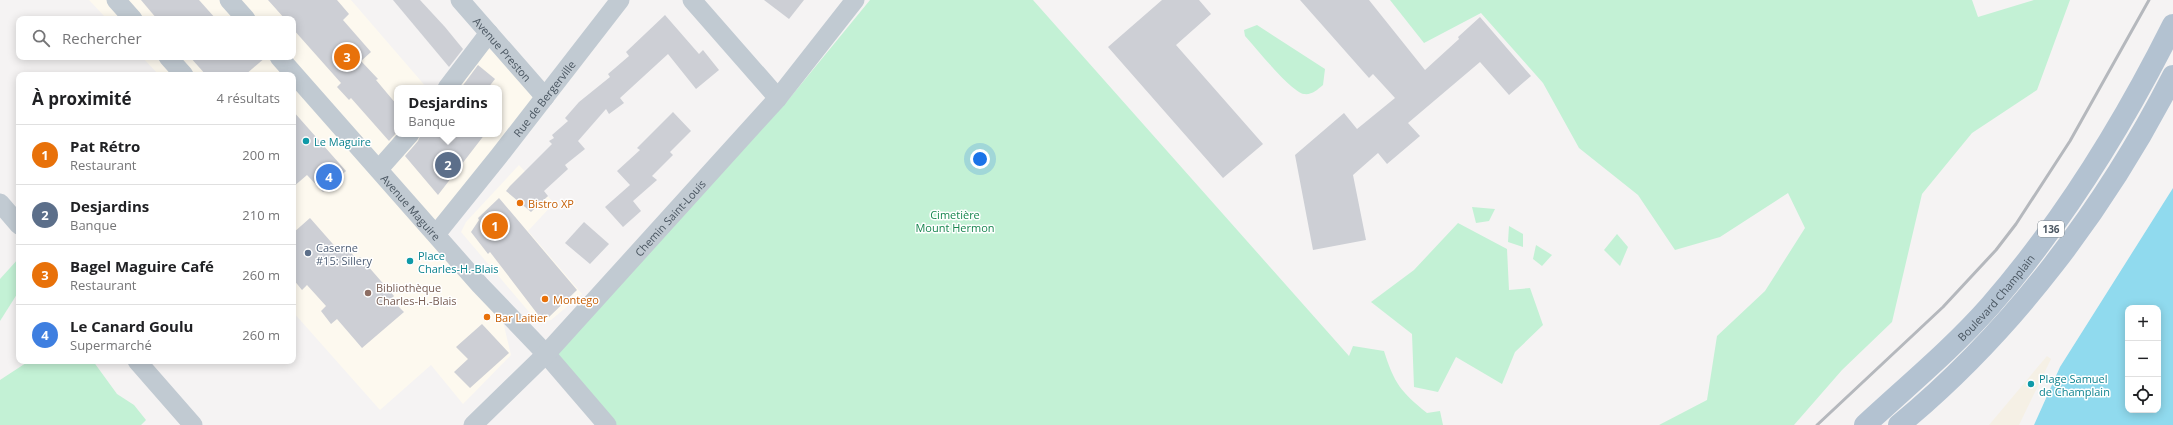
<!DOCTYPE html>
<html lang="fr">
<meta charset="utf-8">
<style>
body{margin:0;font-family:"Open Sans",sans-serif;background:#f2f2f2;color:#202124}
.controls{position:absolute;right:12px;bottom:12px;display:grid;overflow:hidden;border-radius:8px;box-shadow:0 2px 10px #0003}
.controls button{width:36px;height:36px;display:grid;place-items:center;padding:0;border:0;border-bottom:1px solid #e0e0e0;background:#fff;color:#202124;font:20px sans-serif}
.you{position:absolute;left:980px;top:159px;width:14px;height:14px;margin:-10px;border:3px solid #fff;border-radius:50%;background:#1a73e8;box-shadow:0 0 0 6px #1a73e833}
.badge{display:grid;place-items:center;width:26px;height:26px;border-radius:50%;background:#0b8043;color:#fff;font-size:13px;font-weight:700}
.pin{position:absolute;translate:-50% -50%;border:2px solid #fff;box-shadow:0 1px 4px #0006}
.popup{position:absolute;left:394px;top:85px;width:108px;height:52px;box-sizing:border-box;display:grid;place-content:center;border-radius:8px;background:#fff;filter:drop-shadow(0 1px 3px #0005);font-size:13px;white-space:nowrap;color:#757577}
.popup b{font-size:15px;color:#202124}
.popup::after{content:'';position:absolute;left:50%;top:100%;margin-left:-8px;border:8px solid transparent;border-top-color:#fff}
.list{margin:0;padding:0;list-style:none}
h2{display:flex;justify-content:space-between;align-items:center;height:52px;margin:0;padding:0 16px;font-size:17px}
h2 small{font-size:13px;font-weight:400;color:#757577}
.list li{display:grid;grid-template-columns:26px 1fr auto;gap:12px;align-items:center;box-sizing:border-box;height:60px;padding:0 16px;border-top:1px solid #e0e0e0}
.list b{display:block;font-size:15px;white-space:nowrap}
.list p{margin:0;font-size:13px;white-space:nowrap;color:#757577}
.list em{font-size:13px;font-style:normal;color:#757577}
.icon{flex:none;width:22px;height:22px;fill:none;stroke:currentColor;stroke-width:2;stroke-linecap:round;stroke-linejoin:round}
.map{position:relative;flex:none;width:2173px;height:425px;overflow:hidden}
.search{position:absolute;background:#fff;box-shadow:0 2px 10px #0003;left:16px;top:16px;width:280px;height:44px;display:flex;align-items:center;gap:10px;box-sizing:border-box;padding:0 14px;border-radius:8px;color:#757577;font-size:15px}
.panel{position:absolute;background:#fff;box-shadow:0 2px 10px #0003;left:16px;top:72px;width:280px;height:292px;border-radius:8px}
.map>svg:first-child{display:block}
.commercial{fill:#fdf9ef}
.green{fill:#c3f1d5}
.sand{fill:#f5f0e5}
.water{fill:#90daee;fill-rule:evenodd}
.building{fill:#cdcfd5}
.lines{fill:none;stroke-linecap:round;stroke-linejoin:round}
.minor{stroke:#c1cad2;stroke-width:19}
.major{stroke:#b3c2d1;stroke-width:22}
.rail{stroke:#b5b8bd;stroke-width:3}
.culture-dot{fill:#0f9aa8;stroke:#fff;stroke-width:1.5}
.food-dot{fill:#e8710a;stroke:#fff;stroke-width:1.5}
.service-dot{fill:#5c6f8a;stroke:#fff;stroke-width:1.5}
.education-dot{fill:#8d6e63;stroke:#fff;stroke-width:1.5}
.labels{text-anchor:middle;dominant-baseline:central;stroke-width:3;stroke-linejoin:round;paint-order:stroke}
.shield{fill:#fff;stroke:#808990;stroke-width:1}
.shield-label{font-size:10px;font-weight:bold;fill:#4a5661}
.street-label{font-size:11px;fill:#4a5661;stroke:#fff}
.culture-label{font-size:11px;fill:#0d838f;stroke:#fff;text-anchor:start}
.food-label{font-size:11px;fill:#c56008;stroke:#fff;text-anchor:start}
.park-label{font-size:11px;fill:#17864f;stroke:#fff}
.service-label{font-size:11px;fill:#4e5e75;stroke:#fff;text-anchor:start}
.education-label{font-size:11px;fill:#785e54;stroke:#fff;text-anchor:start}
</style>
<div class="map">
<svg width="2173" height="425" viewBox="0 0 2173 425">
<rect width="100%" height="100%" fill="#f5f3f3"/>
<!-- commercial -->
<g class="commercial">
<polygon points="89,0 351,0 427,88 397,88 397,134 499,134 499,88 439,88 485,45 545,97 437,233 499,305 511,355 463,404 431,365 380,410 293,312 293,75 159,75 142,57 293,57 293,19 107,19"/>
<polygon points="519,165 554,203 528,231 582,294 551,320 543,322 536,320 461,232 466,222"/>
</g>
<!-- green -->
<g class="green">
<path d="M 870,0 L 1033,0 L 1349,356 L 1353,346 L 1384,351 C 1394,383 1401,392 1427,413 L 1440,411 L 1443,425 L 607,425 L 546,354 L 784,105 Z"/>
<polygon points="1390,0 1972,0 1978,17 2034,0 2070,0 2037,90 1972,133 1922,194 1892,322 1842,370 1794,425 1659,425 1707,400 1717,336 1765,291 1805,228 1788,193 1720,237 1675,250 1638,195 1579,148 1543,83 1481,13 1424,43"/>
<path d="M 1257,25 L 1325,69 L 1323,85 C 1317,90 1312,95 1304,94 C 1290,91 1256,48 1245,36 L 1244,30 Z"/>
<polygon points="1472,207 1495,209 1489,221 1476,223"/>
<polygon points="1458,223 1507,249 1509,290 1530,288 1543,325 1515,352 1502,384 1456,357 1438,392 1414,387 1412,334 1371,302 1414,270"/>
<polygon points="1509,226 1523,234 1523,247 1508,242"/>
<polygon points="1617,234 1628,247 1620,266 1604,250"/>
<polygon points="1536,245 1552,255 1542,266 1533,259"/>
<polygon points="19,258 19,291 0,321 0,279"/>
<polygon points="29,361 93,361 117,394 134,405 146,420 141,425 0,425 0,380"/>
</g>
<!-- sand -->
<polygon class="sand" points="2047,356 2051,359 2019,425 1989,425"/>
<!-- water -->
<path class="water" d="M 2173,188 L 2173,425 L 2034,425 L 2060,367 ZM 2128,308 L 2158,308 L 2158,410 L 2128,410 Z"/>
<!-- building -->
<g class="building">
<polygon points="141,0 199,0 216,19 157,19"/>
<polygon points="268,0 337,0 349,14 343,20 371,52 361,61 378,79 376,80 397,105 397,132 389,141 351,98 349,100 337,87 341,83 293,29 293,19 285,19"/>
<polygon points="393,0 420,0 445,27 463,49 449,67"/>
<polygon points="764,0 804,0 789,19"/>
<polygon points="1162,0 1199,0 1211,14 1176,45 1263,144 1223,178 1108,47"/>
<polygon points="1300,0 1369,0 1425,70 1459,39 1458,37 1480,17 1531,76 1509,95 1480,62 1408,123 1420,136 1387,164 1378,153 1353,175 1366,240 1313,250 1295,155 1344,113 1357,129 1395,98 1373,74 1369,78"/>
<polygon points="665,15 699,54 703,50 719,70 696,89 668,54 620,98 624,103 609,114 606,109 578,141 585,149 565,165 568,169 544,191 548,196 531,212 506,191 510,186 552,144 549,141 554,138 552,135 568,121 565,118 579,102 610,77 608,74 629,56 626,52"/>
<polygon points="190,57 266,57 245,75 206,75"/>
<polygon points="478,65 495,79 488,88 461,88"/>
<polygon points="293,111 346,171 323,192 307,175 293,187"/>
<polygon points="673,112 691,131 670,152 673,155 652,176 657,180 633,201 641,211 623,227 605,207 630,185 617,171 640,150 637,148"/>
<polygon points="421,134 485,134 438,195 405,156 418,141"/>
<polygon points="499,198 577,290 549,317 539,316 490,252 488,254 471,232 479,220 478,218"/>
<polygon points="310,218 339,251 345,245 357,260 360,257 394,296 391,299 404,312 362,348 337,319 331,324 321,311 326,306 307,285 302,290 293,279 293,233"/>
<polygon points="584,222 609,244 590,264 565,243"/>
<polygon points="482,324 509,353 470,388 454,372 468,359 456,347"/>
</g>
<g class="lines">
<!-- minor -->
<g class="minor">
<polyline points="116,0 133,19"/>
<polyline points="229,0 246,19"/>
<path id="s1" d="M 460,0 L 545,97"/>
<polyline points="692,0 778,98"/>
<polyline points="168,57 184,75"/>
<path id="s2" d="M 279,57 L 480,285 L 546,354 L 607,425"/>
<polyline points="447,88 489,33"/>
<polyline points="379,169 410,134"/>
<polyline points="0,203 19,225"/>
<path id="s3" d="M 437,233 L 499,156 L 620,0"/>
<polyline points="137,361 193,425"/>
<path id="s4" d="M 473,425 L 546,354 L 778,98 L 855,0"/>
</g>
<!-- major -->
<g class="major">
<path id="s5" d="M 1865,425 C 1907,386 1952,349 1990,306 C 2064,221 2123,125 2173,25"/>
<path d="M 1899,425 C 2013,331 2106,207 2173,76"/>
</g>
<!-- rail -->
<polyline class="rail" points="1817,425 1943,307 1996,250 2016,224 2070,141 2149,0"/>
</g>
<!-- markers -->
<g class="culture-dot">
<circle cx="306" cy="141" r="4"/>
<circle cx="410" cy="261" r="4"/>
<circle cx="2031" cy="384" r="4"/>
</g>
<g class="food-dot">
<circle cx="520" cy="203" r="4"/>
<circle cx="545" cy="299" r="4"/>
<circle cx="487" cy="317" r="4"/>
</g>
<circle class="service-dot" cx="308" cy="253" r="4"/>
<circle class="education-dot" cx="368" cy="293" r="4"/>
<g class="labels">
<!-- shield labels -->
<rect class="shield" x="2038" y="221" width="26" height="16" rx="3"/>
<g class="shield-label">
<text x="2051" y="229">136</text>
</g>
<!-- street labels -->
<g class="street-label">
<text stroke="none"><textPath href="#s1" startOffset="65">Avenue Preston</textPath></text>
<text stroke="none"><textPath href="#s3" startOffset="172">Rue de Bergerville</textPath></text>
<text stroke="none"><textPath href="#s2" startOffset="200">Avenue Maguire</textPath></text>
<text stroke="none"><textPath href="#s4" startOffset="286">Chemin Saint-Louis</textPath></text>
<text stroke="none"><textPath href="#s5" startOffset="183">Boulevard Champlain</textPath></text>
</g>
<!-- culture labels -->
<g class="culture-label">
<text x="314" y="141">Le Maguire</text>
<text x="418" y="255">Place<tspan x="418" dy="13">Charles-H.-Blais</tspan></text>
<text x="2039" y="378">Plage Samuel<tspan x="2039" dy="13">de Champlain</tspan></text>
</g>
<!-- food labels -->
<g class="food-label">
<text x="528" y="203">Bistro XP</text>
<text x="553" y="299">Montego</text>
<text x="495" y="317">Bar Laitier</text>
</g>
<!-- park labels -->
<g class="park-label">
<text x="955" y="214">Cimetière<tspan x="955" dy="13">Mount Hermon</tspan></text>
</g>
<!-- service labels -->
<g class="service-label">
<text x="316" y="247">Caserne<tspan x="316" dy="13">#15: Sillery</tspan></text>
</g>
<!-- education labels -->
<g class="education-label">
<text x="376" y="287">Bibliothèque<tspan x="376" dy="13">Charles-H.-Blais</tspan></text>
</g>
</g>
</svg>
<div class="controls">
<button>+</button>
<button>−</button>
<button><svg class="icon" aria-label="locate" viewBox="0 0 24 24"><circle cx="12" cy="12" r="6"/><path d="M12 2v4M12 18v4M2 12h4M18 12h4"/></svg></button>
</div>
<div class="you"></div>
<div class="pin badge" style="left:495px;top:226px;background:#e8710a">1</div>
<div class="pin badge" style="left:448px;top:165px;background:#5c6f8a">2</div>
<div class="popup"><b>Desjardins</b>Banque</div>
<div class="pin badge" style="left:347px;top:57px;background:#e8710a">3</div>
<div class="pin badge" style="left:329px;top:177px;background:#3f7fe0">4</div>
<div class="search"><svg class="icon" aria-label="search" viewBox="0 0 24 24"><circle cx="10" cy="10" r="6"/><path d="M15 15l6 6"/></svg>Rechercher</div>
<section class="panel">
<h2>À proximité<small>4 résultats</small></h2>
<ul class="list">
<li><span class="badge" style="background:#e8710a">1</span><div><b>Pat Rétro</b><p>Restaurant</p></div><em>200 m</em></li>
<li><span class="badge" style="background:#5c6f8a">2</span><div><b>Desjardins</b><p>Banque</p></div><em>210 m</em></li>
<li><span class="badge" style="background:#e8710a">3</span><div><b>Bagel Maguire Café</b><p>Restaurant</p></div><em>260 m</em></li>
<li><span class="badge" style="background:#3f7fe0">4</span><div><b>Le Canard Goulu</b><p>Supermarché</p></div><em>260 m</em></li>
</ul>
</section>
</div>
